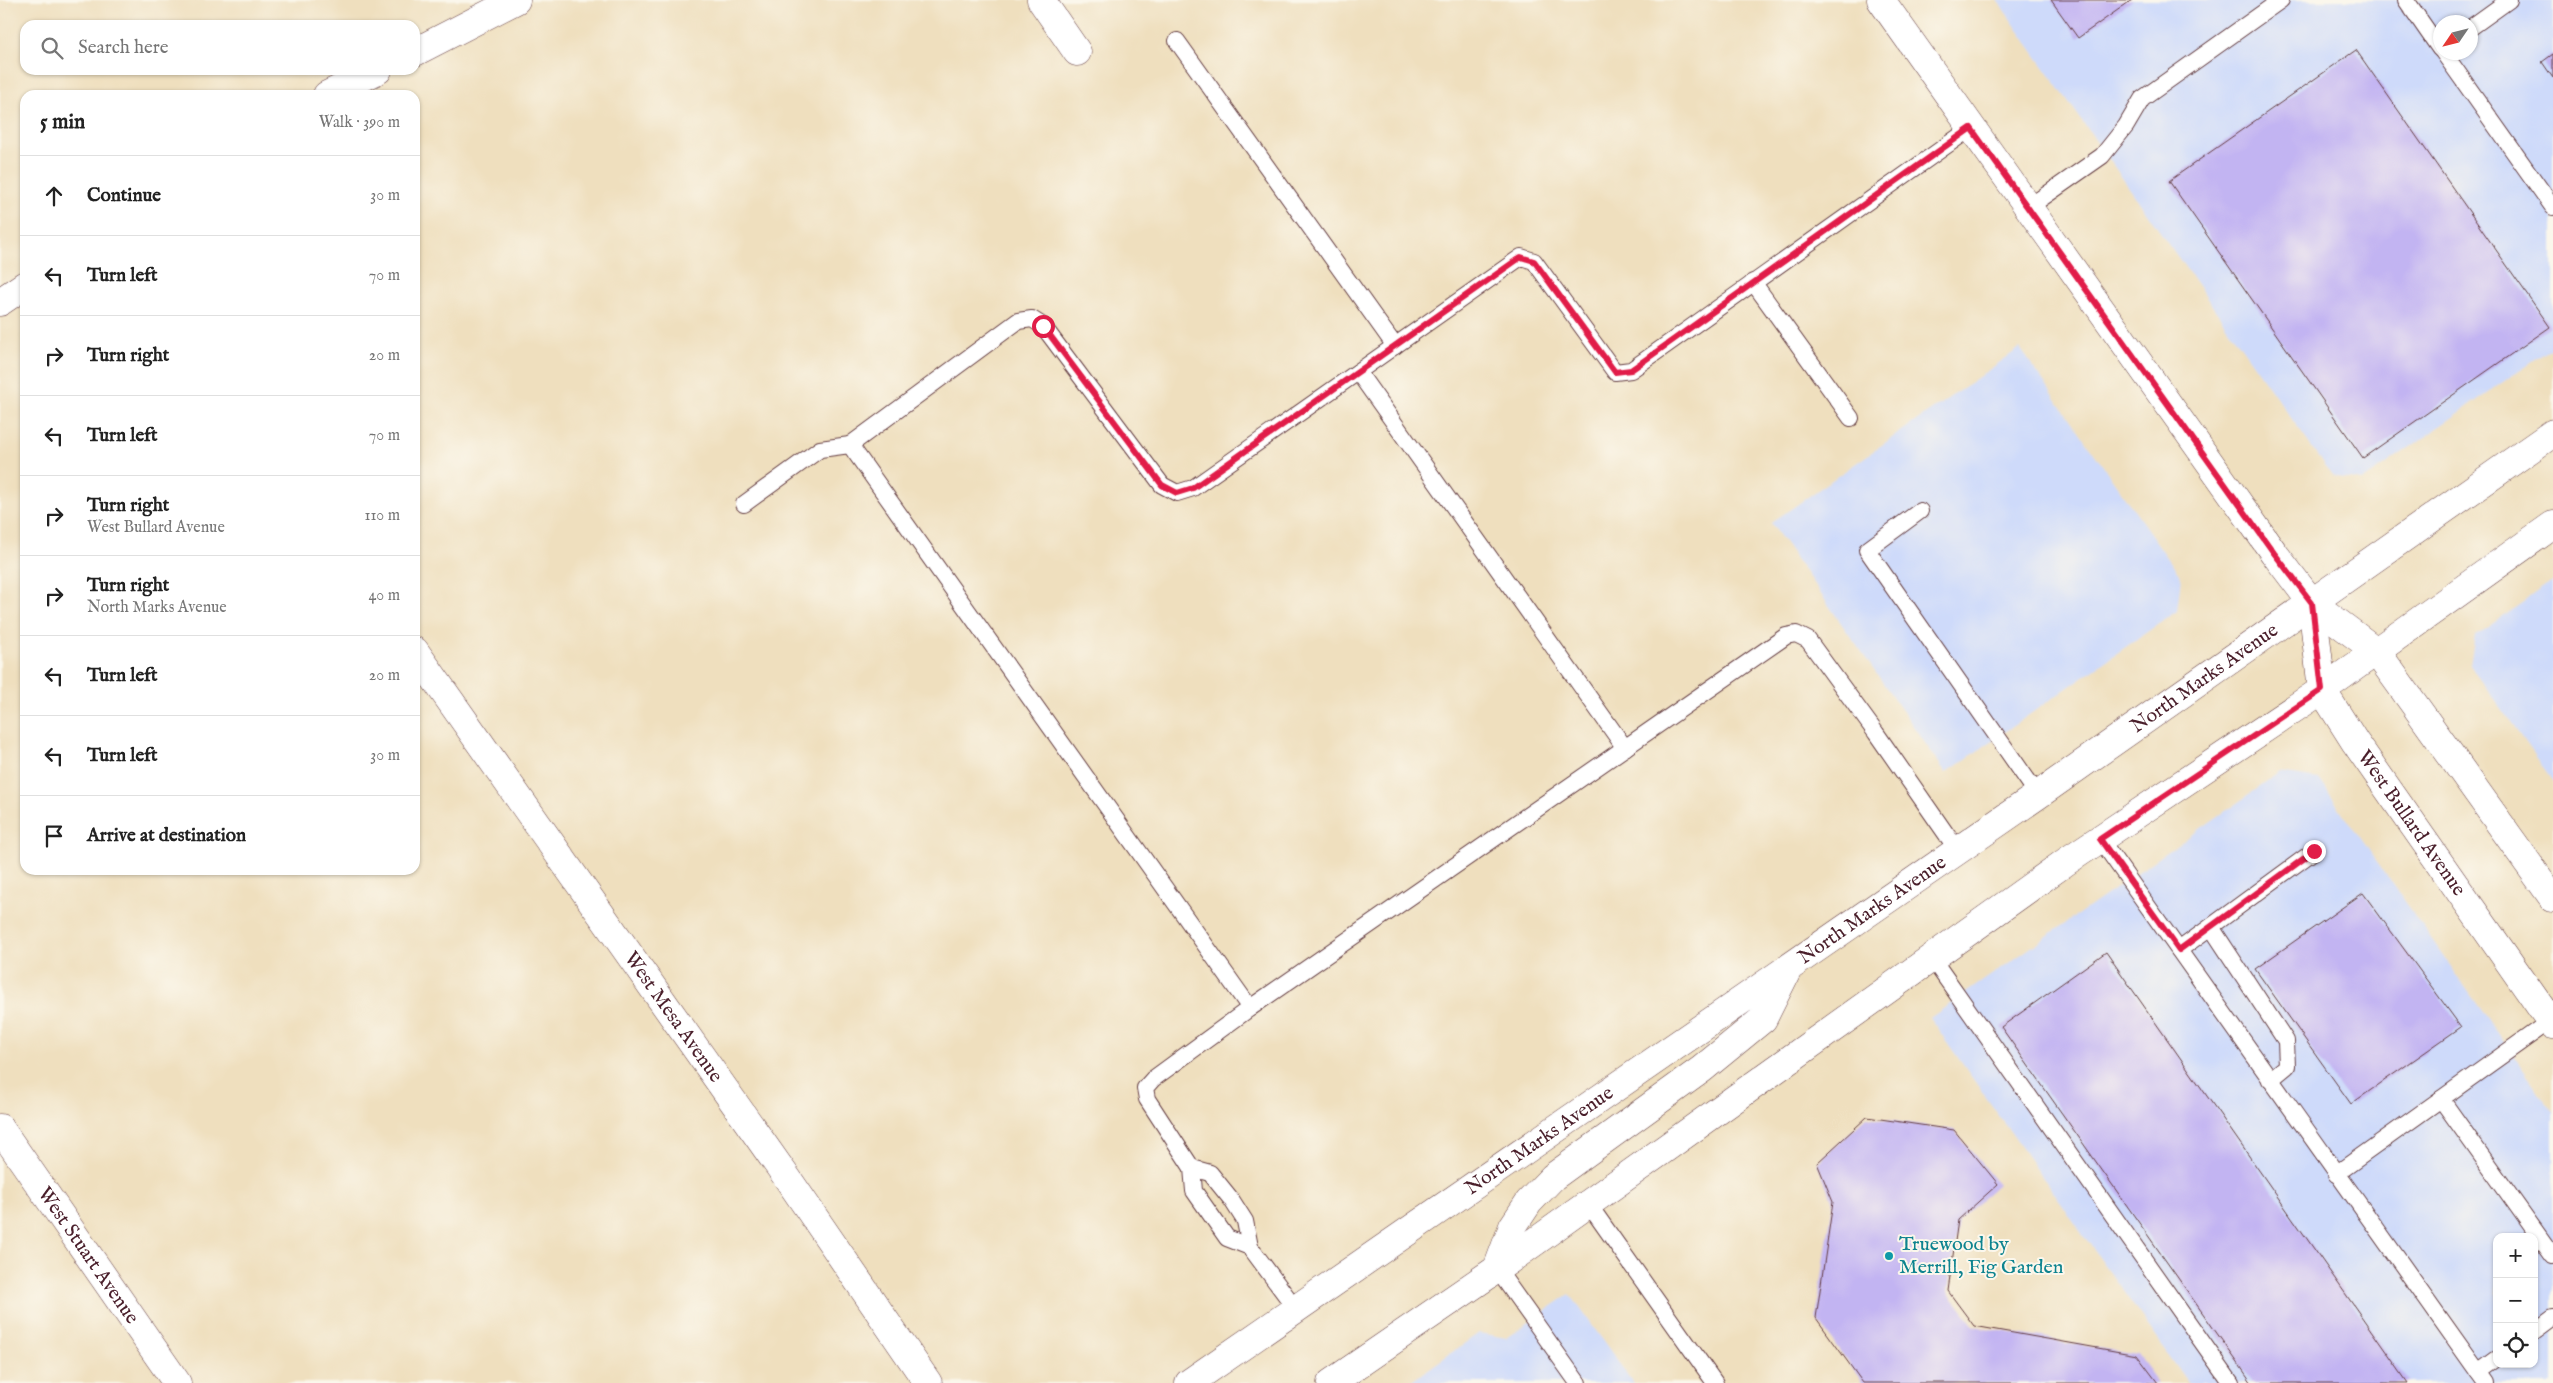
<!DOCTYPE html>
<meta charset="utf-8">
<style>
body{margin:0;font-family:"IM FELL English",serif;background:#f2f2f2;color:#222}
.controls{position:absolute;right:15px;bottom:15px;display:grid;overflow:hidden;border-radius:10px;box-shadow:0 1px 4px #0004}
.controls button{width:45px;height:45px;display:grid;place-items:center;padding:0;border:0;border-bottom:1px solid #e0e0e0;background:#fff;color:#222;font:25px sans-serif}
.compass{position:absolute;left:2433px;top:15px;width:45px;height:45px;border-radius:50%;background:#fff;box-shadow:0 1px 4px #0004;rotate:235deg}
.stop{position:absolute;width:15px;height:15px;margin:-11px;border:4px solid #e11d48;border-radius:50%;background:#fff}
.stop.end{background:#e11d48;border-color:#fff;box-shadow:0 1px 5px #0008}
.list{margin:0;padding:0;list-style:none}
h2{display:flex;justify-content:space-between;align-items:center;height:65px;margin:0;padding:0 20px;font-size:21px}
h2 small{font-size:16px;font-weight:400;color:#767676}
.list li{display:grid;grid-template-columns:32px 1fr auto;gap:15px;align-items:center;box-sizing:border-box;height:80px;padding:0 20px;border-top:1px solid #e0e0e0}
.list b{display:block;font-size:19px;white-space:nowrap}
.list p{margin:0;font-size:16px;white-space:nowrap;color:#767676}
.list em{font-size:16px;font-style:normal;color:#767676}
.icon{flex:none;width:28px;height:28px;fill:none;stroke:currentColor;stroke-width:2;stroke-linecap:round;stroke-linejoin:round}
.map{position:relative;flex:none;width:2553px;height:1383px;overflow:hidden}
.search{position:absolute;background:#fff;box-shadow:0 1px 4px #0004;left:20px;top:20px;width:400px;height:55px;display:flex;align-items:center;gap:12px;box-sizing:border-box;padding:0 18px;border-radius:15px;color:#767676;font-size:19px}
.panel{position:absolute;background:#fff;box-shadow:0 1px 4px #0004;left:20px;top:90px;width:400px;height:785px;border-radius:15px}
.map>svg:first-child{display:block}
.built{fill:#cedafa;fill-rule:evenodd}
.building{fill:#c2b4f2}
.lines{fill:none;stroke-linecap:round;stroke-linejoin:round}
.service-casing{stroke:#633c41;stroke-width:18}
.minor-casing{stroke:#633c41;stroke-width:29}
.secondary-casing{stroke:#633c41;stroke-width:29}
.primary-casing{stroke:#633c41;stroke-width:29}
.service{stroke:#fff;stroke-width:16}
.minor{stroke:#fff;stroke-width:28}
.secondary{stroke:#fff;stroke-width:28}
.primary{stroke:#fff;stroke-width:28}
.route{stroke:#e11d48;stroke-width:6}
.culture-dot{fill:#0f9aa8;stroke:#fbf7ec;stroke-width:2}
.labels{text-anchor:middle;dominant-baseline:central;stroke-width:4;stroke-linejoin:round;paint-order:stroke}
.street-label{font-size:20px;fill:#4a1f2b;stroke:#fbf7ec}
.culture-label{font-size:20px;fill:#0d838f;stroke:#fbf7ec;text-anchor:start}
</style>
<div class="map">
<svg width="2553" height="1383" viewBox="0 0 2553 1383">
<rect width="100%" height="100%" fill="#fbf7ec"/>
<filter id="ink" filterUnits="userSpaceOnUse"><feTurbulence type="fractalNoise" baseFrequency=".02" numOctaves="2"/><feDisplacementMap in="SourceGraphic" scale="10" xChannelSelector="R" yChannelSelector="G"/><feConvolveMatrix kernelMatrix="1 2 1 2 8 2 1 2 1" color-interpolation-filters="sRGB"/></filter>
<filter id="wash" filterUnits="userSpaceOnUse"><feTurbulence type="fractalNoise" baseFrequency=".0096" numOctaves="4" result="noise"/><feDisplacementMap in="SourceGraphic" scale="20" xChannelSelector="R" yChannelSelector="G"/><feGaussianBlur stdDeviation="1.12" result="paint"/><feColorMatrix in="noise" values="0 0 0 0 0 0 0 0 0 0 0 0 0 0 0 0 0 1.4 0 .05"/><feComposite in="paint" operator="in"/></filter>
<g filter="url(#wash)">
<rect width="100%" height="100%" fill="#efdfbe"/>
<!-- built -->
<g class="built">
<path d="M 1997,0 L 2553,0 L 2553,347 L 2362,481 L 2332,476 ZM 2440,22 L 2470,22 L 2470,52 L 2440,52 Z"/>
<polygon points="2020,348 2181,577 2177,611 1946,773 1771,523"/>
<polygon points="2553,581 2553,782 2470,665 2475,636"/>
<path d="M 2280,773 L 2319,779 L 2553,1112 L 2553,1383 L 2188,1383 L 1930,1018 ZM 2497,1237 L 2534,1237 L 2534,1364 L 2497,1364 Z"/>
<polygon points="1570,1294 1633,1383 1409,1383 1479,1333 1506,1338"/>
</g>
<g id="blocks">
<!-- building -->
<g class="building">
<polygon points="2051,0 2132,0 2078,38"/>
<polygon points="2356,50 2550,327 2363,458 2169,181"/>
<polygon points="2553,54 2553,78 2542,62"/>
<polygon points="2363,893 2461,1027 2351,1104 2255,969"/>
<polygon points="2106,952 2408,1383 2252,1383 2001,1027"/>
<polygon points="1867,1117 1954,1130 1998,1184 1958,1220 1948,1291 1974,1326 2137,1355 2158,1383 1863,1383 1816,1318 1833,1202 1817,1163"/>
</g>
</g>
</g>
<g filter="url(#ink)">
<use href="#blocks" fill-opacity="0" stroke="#633c41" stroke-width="1"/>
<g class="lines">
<!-- service casing -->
<g class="service-casing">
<g id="service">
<polyline points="2406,0 2440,49"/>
<polyline points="2470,28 2509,0"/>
<polyline points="1177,41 1395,346"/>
<polyline points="2443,52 2553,207"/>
<polyline points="2029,207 2102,156 2126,126 2142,99 2281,0"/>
<polyline points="1753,282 1851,418"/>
<polyline points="1358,372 1625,748"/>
<polyline points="744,504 820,449 850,445"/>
<polyline points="1920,511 1867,550 2038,795"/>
<polyline points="2100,839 2486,1383"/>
<polyline points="1958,851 1876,733 1808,640 1796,634 1786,636 1250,1008 850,445 1018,321 1032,319 1043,326 1162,485 1177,493 1193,488 1521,257 1534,261 1615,372 1631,370 1971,128"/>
<polyline points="2211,927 2286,1041 2287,1066 2270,1080"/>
<polyline points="2179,950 2314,851"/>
<polyline points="1931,957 2231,1383"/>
<polyline points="1250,1008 1153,1079 1145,1088 1147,1099 1192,1168 1194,1191 1227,1238 1250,1247"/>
<polyline points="2441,1099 2553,1256"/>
<polyline points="1192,1168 1210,1173 1231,1199 1245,1221 1250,1247 1296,1309"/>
<polyline points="2336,1174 2550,1021"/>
<polyline points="1587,1202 1715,1383"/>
<polyline points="1497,1269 1578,1383"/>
<polyline points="2534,1332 2553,1318"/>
<polyline points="2478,1372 2497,1358"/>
</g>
</g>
<!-- minor casing -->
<g class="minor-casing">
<g id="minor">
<polyline points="1041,0 1077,52"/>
<polyline points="415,52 516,0"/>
<polyline points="327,95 378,70"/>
<polyline points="0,302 25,285"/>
<path id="s1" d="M 415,651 L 788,1179 L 928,1383"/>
<path id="s2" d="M 0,1128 L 177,1383"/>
</g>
</g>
<!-- secondary casing -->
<g class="secondary-casing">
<g id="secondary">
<polyline points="1497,1269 1513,1226 1529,1202 1553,1177 1702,1069 1763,1019 1787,971"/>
<path id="s3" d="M 1189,1383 L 2038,795 L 2553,433"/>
<polyline points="1331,1383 1497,1269 2067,861 2322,690 2553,525"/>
</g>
</g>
<!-- primary casing -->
<g class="primary-casing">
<g id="primary">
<polyline points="1881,0 2274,553 2312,603 2376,651 2553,898"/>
<path id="s4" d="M 2312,603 L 2322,690 L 2355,742 L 2553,1025"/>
</g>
</g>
<!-- service -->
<use href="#service" class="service"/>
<!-- minor -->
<use href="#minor" class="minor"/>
<!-- secondary -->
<use href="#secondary" class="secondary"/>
<!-- primary -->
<use href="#primary" class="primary"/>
</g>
</g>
<g class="lines" filter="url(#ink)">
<!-- route -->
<polyline class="route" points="1043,326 1162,485 1177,493 1193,488 1521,257 1534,261 1615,372 1631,370 1971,128 2274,553 2312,603 2322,690 2100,839 2179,950 2314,851"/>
</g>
<!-- markers -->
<circle class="culture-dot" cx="1889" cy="1256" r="5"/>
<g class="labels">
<!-- street labels -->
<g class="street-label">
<text stroke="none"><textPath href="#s3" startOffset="1236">North Marks Avenue</textPath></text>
<text stroke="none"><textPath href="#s4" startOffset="248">West Bullard Avenue</textPath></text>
<text stroke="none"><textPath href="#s3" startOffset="831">North Marks Avenue</textPath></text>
<text stroke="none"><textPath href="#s1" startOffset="448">West Mesa Avenue</textPath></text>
<text stroke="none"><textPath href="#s3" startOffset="426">North Marks Avenue</textPath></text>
<text stroke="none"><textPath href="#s2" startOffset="155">West Stuart Avenue</textPath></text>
</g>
<!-- culture labels -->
<g class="culture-label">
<text x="1899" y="1244">Truewood by<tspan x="1899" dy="23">Merrill, Fig Garden</tspan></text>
</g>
</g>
</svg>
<div class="controls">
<button>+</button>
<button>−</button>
<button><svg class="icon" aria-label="locate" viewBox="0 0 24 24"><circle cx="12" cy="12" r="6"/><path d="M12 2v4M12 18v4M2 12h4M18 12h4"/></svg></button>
</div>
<svg class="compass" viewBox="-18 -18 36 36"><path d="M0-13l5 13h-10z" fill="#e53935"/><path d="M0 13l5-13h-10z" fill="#767676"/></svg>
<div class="stop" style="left:1043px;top:326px"></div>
<div class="stop end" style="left:2314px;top:851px"></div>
<div class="search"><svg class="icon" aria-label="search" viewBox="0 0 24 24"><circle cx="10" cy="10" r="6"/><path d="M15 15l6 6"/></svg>Search here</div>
<section class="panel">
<h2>5 min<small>Walk · 390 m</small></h2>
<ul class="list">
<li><svg class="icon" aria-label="ahead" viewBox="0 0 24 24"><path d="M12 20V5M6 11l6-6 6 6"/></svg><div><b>Continue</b></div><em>30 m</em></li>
<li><svg class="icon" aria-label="left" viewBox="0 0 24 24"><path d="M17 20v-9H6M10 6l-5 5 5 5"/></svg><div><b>Turn left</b></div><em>70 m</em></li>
<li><svg class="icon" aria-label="right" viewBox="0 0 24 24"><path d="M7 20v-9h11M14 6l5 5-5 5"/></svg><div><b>Turn right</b></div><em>20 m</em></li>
<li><svg class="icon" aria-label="left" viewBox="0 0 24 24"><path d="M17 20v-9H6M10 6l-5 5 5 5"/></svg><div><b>Turn left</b></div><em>70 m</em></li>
<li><svg class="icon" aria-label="right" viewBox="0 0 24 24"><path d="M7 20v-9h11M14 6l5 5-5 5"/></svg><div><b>Turn right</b><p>West Bullard Avenue</p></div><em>110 m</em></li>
<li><svg class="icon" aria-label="right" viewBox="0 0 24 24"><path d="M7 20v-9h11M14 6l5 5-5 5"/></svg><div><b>Turn right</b><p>North Marks Avenue</p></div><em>40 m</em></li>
<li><svg class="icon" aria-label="left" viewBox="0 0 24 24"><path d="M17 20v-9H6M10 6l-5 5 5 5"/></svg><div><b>Turn left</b></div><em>20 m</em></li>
<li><svg class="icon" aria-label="left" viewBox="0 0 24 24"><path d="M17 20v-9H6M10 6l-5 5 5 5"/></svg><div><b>Turn left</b></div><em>30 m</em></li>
<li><svg class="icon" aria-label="arrive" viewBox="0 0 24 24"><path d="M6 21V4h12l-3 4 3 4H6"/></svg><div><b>Arrive at destination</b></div></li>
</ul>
</section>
</div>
